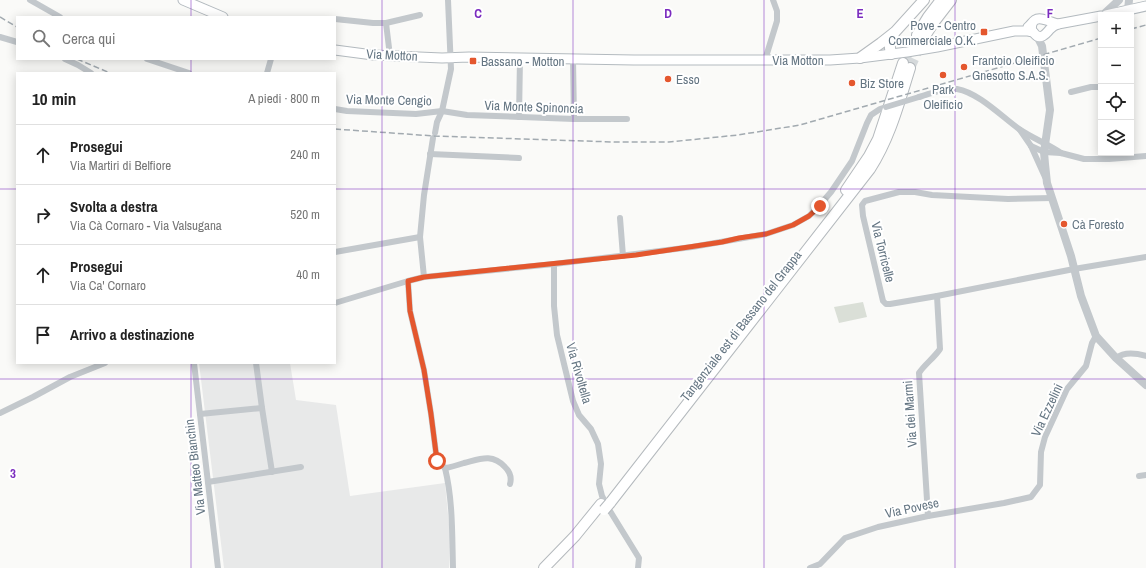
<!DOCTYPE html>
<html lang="it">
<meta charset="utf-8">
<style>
body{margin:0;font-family:"Archivo Narrow",sans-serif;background:#f2f2f2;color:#222}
.controls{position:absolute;right:12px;top:12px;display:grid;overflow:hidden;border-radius:0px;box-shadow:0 2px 10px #0003}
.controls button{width:36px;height:36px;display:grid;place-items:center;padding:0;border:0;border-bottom:1px solid #e0e0e0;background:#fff;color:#222;font:20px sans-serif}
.stop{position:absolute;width:12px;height:12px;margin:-9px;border:3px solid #e4572e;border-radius:50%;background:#fff}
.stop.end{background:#e4572e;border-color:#fff;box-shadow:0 1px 4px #0008}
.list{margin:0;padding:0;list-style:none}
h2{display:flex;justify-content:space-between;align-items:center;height:52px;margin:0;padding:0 16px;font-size:17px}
h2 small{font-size:13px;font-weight:400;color:#767676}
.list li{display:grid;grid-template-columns:26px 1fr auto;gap:12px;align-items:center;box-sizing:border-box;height:60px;padding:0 16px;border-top:1px solid #e0e0e0}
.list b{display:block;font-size:15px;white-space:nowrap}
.list p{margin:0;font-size:13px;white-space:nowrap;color:#767676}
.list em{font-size:13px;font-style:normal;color:#767676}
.icon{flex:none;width:22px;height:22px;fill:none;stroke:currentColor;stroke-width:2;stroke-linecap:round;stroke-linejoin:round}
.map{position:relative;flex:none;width:1146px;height:568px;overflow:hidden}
.search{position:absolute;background:#fff;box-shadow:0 2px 10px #0003;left:16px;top:16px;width:320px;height:44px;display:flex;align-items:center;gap:10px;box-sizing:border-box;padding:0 14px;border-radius:0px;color:#767676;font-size:15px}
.panel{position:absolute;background:#fff;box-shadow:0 2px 10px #0003;left:16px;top:72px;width:320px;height:292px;border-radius:0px}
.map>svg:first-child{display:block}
.built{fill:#e8e9e9}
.green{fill:#dadfd7}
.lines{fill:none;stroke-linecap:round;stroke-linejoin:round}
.trunk-tunnel{stroke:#d5d9db;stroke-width:10;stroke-dasharray:10 5;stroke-linecap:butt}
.secondary-casing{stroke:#b3babf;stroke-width:11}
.trunk-casing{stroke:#b4b9bd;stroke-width:12}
.minor{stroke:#c3c8cc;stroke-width:6}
.tertiary{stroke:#c3c8cc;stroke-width:8}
.secondary{stroke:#fff;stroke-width:9}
.trunk{stroke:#fff;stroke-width:10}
.rail{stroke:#a2aab0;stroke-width:1.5;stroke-dasharray:6 3;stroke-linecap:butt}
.trunk-bridge-casing{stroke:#b4b9bd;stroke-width:12;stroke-linecap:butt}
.minor-bridge{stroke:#c3c8cc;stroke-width:6}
.trunk-bridge{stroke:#fff;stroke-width:10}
.route{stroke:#e4572e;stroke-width:5}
.grid{fill:none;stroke:#7b2cbf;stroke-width:1;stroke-opacity:0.55}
.poi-dot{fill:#e4572e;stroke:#fff;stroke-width:1.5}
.labels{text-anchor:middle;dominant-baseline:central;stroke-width:4;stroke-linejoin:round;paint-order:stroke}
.poi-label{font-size:13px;fill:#657683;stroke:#fff;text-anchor:start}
.street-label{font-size:13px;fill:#657683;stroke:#fff}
.grid-label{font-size:13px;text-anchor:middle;font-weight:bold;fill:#7b2cbf;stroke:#fff;stroke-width:4;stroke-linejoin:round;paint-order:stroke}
</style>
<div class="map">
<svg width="1146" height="568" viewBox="0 0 1146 568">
<rect width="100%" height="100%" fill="#fafaf8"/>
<!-- built -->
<polygon class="built" points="199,363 290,363 296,400 336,405 350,496 445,483 450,535 449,568 224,568"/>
<!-- green -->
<polygon class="green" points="863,302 867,317 839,323 834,307"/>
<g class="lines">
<!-- trunk-tunnel -->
<g class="trunk-tunnel">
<polyline points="903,63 917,35"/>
<polyline points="910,68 923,39"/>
</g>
<!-- secondary casing -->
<g class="secondary-casing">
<g id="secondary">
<polyline points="183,0 223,17"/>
<polyline points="1106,15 1146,6"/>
<path d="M 1032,24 C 1031,28 1031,30 1034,33 C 1040,41 1046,34 1050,29 C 1052,27 1055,25 1058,24 L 1101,16"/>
<path d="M 1028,27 C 1031,25 1032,22 1035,20 C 1041,16 1052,23 1058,24"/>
<polyline points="335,50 373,55 442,58 469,57 634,60 830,60 860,58 907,52 937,47 1014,31 1028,31 1033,32"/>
</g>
</g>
<!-- trunk casing -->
<g class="trunk-casing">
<g id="trunk">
<polyline points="917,35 928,17 941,0"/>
<polyline points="923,39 934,22 951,0"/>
<path d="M 891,54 C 889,44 889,42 894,33"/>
<polyline points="860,58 881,43 895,32 924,0"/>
<polyline points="846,190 869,156 878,139 903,63"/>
<path d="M 610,503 L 870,169 C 890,138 899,103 910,68"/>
<polyline points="544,568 575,536 601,504"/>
</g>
</g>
<!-- minor -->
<g class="minor">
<polyline points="30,0 60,17"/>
<polyline points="335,19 373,23 386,23 420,15"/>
<polyline points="386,23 390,56"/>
<polyline points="0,37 17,42"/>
<polyline points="65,59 78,65 91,73"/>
<polyline points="147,59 189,73"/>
<polyline points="573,59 574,119"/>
<polyline points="765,60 777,21 777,11 773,0"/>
<polyline points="267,73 271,59"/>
<polyline points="1071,92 1091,87 1101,87"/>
<path d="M 919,97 C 930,94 945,87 957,89 C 979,93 1001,116 1019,129 C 1032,138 1048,144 1061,153"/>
<polyline points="335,109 347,111 416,114 442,111 467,115 574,119 627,119"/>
<polyline points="519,117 520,58"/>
<polyline points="1020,130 1031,146 1045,177"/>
<polyline points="435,133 437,122 442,111 451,69 448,0"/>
<polyline points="1031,146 1044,152 1061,153 1084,159 1109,159 1146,156"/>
<polyline points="430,154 519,158"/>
<polyline points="1052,198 1008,199 932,195 915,192 899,192 865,201 862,205 863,216 883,301 886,304 890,304 937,296 1074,269 1146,257"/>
<polyline points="620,218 623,256"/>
<polyline points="335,252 420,237"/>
<polyline points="554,264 554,306 557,335 573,401 579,415 591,429 598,444 601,464 599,484 602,496 610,511 639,558 638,568"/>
<polyline points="424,277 420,237 424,195 433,138"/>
<polyline points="408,281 410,311 424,370 431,414 437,461 445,468"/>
<polyline points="335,303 408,281 424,277 554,264 692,247 766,234 793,225 809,216 819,206 831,192 852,161 867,123 871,115 880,109 886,107"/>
<path d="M 1116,358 C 1125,351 1136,353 1146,356"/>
<polyline points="194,363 218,568"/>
<polyline points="256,363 262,408 272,472"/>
<polyline points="0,413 33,397 70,377 105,363"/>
<polyline points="200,414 262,408"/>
<path d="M 445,468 C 453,501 452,534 453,568"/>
<path d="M 445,468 C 452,467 458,465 464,463 C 480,459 492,453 505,467 C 510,472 512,477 510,484"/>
<polyline points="1139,476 1146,475"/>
<polyline points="208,482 301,467"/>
<path d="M 928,516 L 919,373 C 925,364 934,358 940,349 L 937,296"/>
<polyline points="810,568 820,564 845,538 878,527 928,516 1004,503 1031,497 1040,485 1041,452 1045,437 1067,389 1086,366 1092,343 1096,336"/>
</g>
<!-- tertiary -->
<g class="tertiary">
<polyline points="1128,10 1129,0"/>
<polyline points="1103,15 1119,0"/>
<polyline points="1037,36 1042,46 1050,110 1044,152 1045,164 1047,183 1071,256 1081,296 1096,336 1116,358 1146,385"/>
</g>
<!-- secondary -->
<use href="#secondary" class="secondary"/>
<!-- trunk -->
<use href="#trunk" class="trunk"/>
<!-- rail -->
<g class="rail">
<polyline points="0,17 17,27"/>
<polyline points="1131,29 1146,25"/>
<polyline points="77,59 110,73"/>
<polyline points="335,129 434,136 614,142 669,142 738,135 800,125 1101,38"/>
</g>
<!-- trunk-bridge casing -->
<g class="trunk-bridge-casing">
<polyline id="trunk-bridge" points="604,510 610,503"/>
</g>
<!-- minor-bridge -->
<polyline class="minor-bridge" points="886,107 919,97"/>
<!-- trunk-bridge -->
<use href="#trunk-bridge" class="trunk-bridge"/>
</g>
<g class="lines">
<!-- route -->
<polyline class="route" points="437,461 431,414 424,370 410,311 408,281 424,277 636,255 722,242 739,238 766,234 793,225 809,216 820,206"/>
</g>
<!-- grid -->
<path class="grid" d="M 191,0 L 191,17M 382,0 L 382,568M 573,0 L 573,568M 764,0 L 764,568M 955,0 L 955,568M 191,59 L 191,73M 0,189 L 17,189M 335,189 L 1146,189M 191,363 L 191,568M 0,379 L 1146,379"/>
<!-- markers -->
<g class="poi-dot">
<rect x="980" y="28" width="8" height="8" rx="2"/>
<rect x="469" y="57" width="8" height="8" rx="2"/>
<circle cx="964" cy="67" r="4"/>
<circle cx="943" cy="75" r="4"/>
<circle cx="668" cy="79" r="4"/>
<circle cx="852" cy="83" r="4"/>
<circle cx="1064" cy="224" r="4"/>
</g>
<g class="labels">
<!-- poi labels -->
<g class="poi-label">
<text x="976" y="25" text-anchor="end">Pove - Centro<tspan x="976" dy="15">Commerciale O.K.</tspan></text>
<text x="972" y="60">Frantoio Oleificio<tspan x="972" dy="15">Gnesotto S.A.S.</tspan></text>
<text x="481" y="61">Bassano - Motton</text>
<text x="676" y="79">Esso</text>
<text x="860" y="83">Biz Store</text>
<text x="943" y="89" text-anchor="middle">Park<tspan x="943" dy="15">Oleificio</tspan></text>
<text x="1072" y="224">Cà Foresto</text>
</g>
<!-- street labels -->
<g class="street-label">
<text transform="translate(392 55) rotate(3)">Via Motton</text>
<text x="798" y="60">Via Motton</text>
<text transform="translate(389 100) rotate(1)">Via Monte Cengio</text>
<text transform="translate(534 107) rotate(2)">Via Monte Spinoncia</text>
<text transform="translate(883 252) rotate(76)">Via Torricelle</text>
<text transform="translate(741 326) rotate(-52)">Tangenziale est di Bassano del Grappa</text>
<text transform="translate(579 373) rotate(74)">Via Rivoltella</text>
<text transform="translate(1047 410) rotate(-65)">Via Ezzelini</text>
<text transform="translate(910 414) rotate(-94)">Via dei Marmi</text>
<text transform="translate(195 467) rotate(-97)">Via Matteo Bianchin</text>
<text transform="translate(912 508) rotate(-12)">Via Povese</text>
</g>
</g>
<g class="grid-label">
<text x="478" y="18">C</text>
<text x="668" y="18">D</text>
<text x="860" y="18">E</text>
<text x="1050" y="18">F</text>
<text x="13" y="478">3</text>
</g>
</svg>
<div class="controls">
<button>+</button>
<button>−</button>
<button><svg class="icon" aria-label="locate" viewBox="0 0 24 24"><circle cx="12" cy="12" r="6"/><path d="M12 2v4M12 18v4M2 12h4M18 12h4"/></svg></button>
<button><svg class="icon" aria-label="layers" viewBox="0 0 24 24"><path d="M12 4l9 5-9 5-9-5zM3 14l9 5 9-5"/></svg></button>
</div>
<div class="stop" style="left:437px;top:461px"></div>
<div class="stop end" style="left:820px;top:206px"></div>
<div class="search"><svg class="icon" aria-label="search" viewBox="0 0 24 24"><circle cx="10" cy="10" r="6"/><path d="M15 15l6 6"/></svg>Cerca qui</div>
<section class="panel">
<h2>10 min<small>A piedi · 800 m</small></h2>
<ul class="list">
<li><svg class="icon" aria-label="ahead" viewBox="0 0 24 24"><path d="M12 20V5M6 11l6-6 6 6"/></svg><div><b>Prosegui</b><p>Via Martiri di Belfiore</p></div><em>240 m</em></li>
<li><svg class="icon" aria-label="right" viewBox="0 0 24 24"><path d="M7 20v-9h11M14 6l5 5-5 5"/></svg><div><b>Svolta a destra</b><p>Via Cà Cornaro - Via Valsugana</p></div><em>520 m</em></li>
<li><svg class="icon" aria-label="ahead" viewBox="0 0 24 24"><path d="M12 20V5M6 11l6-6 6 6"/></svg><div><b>Prosegui</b><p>Via Ca' Cornaro</p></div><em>40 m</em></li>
<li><svg class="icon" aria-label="arrive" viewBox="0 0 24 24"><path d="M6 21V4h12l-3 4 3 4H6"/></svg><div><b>Arrivo a destinazione</b></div></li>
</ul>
</section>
</div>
